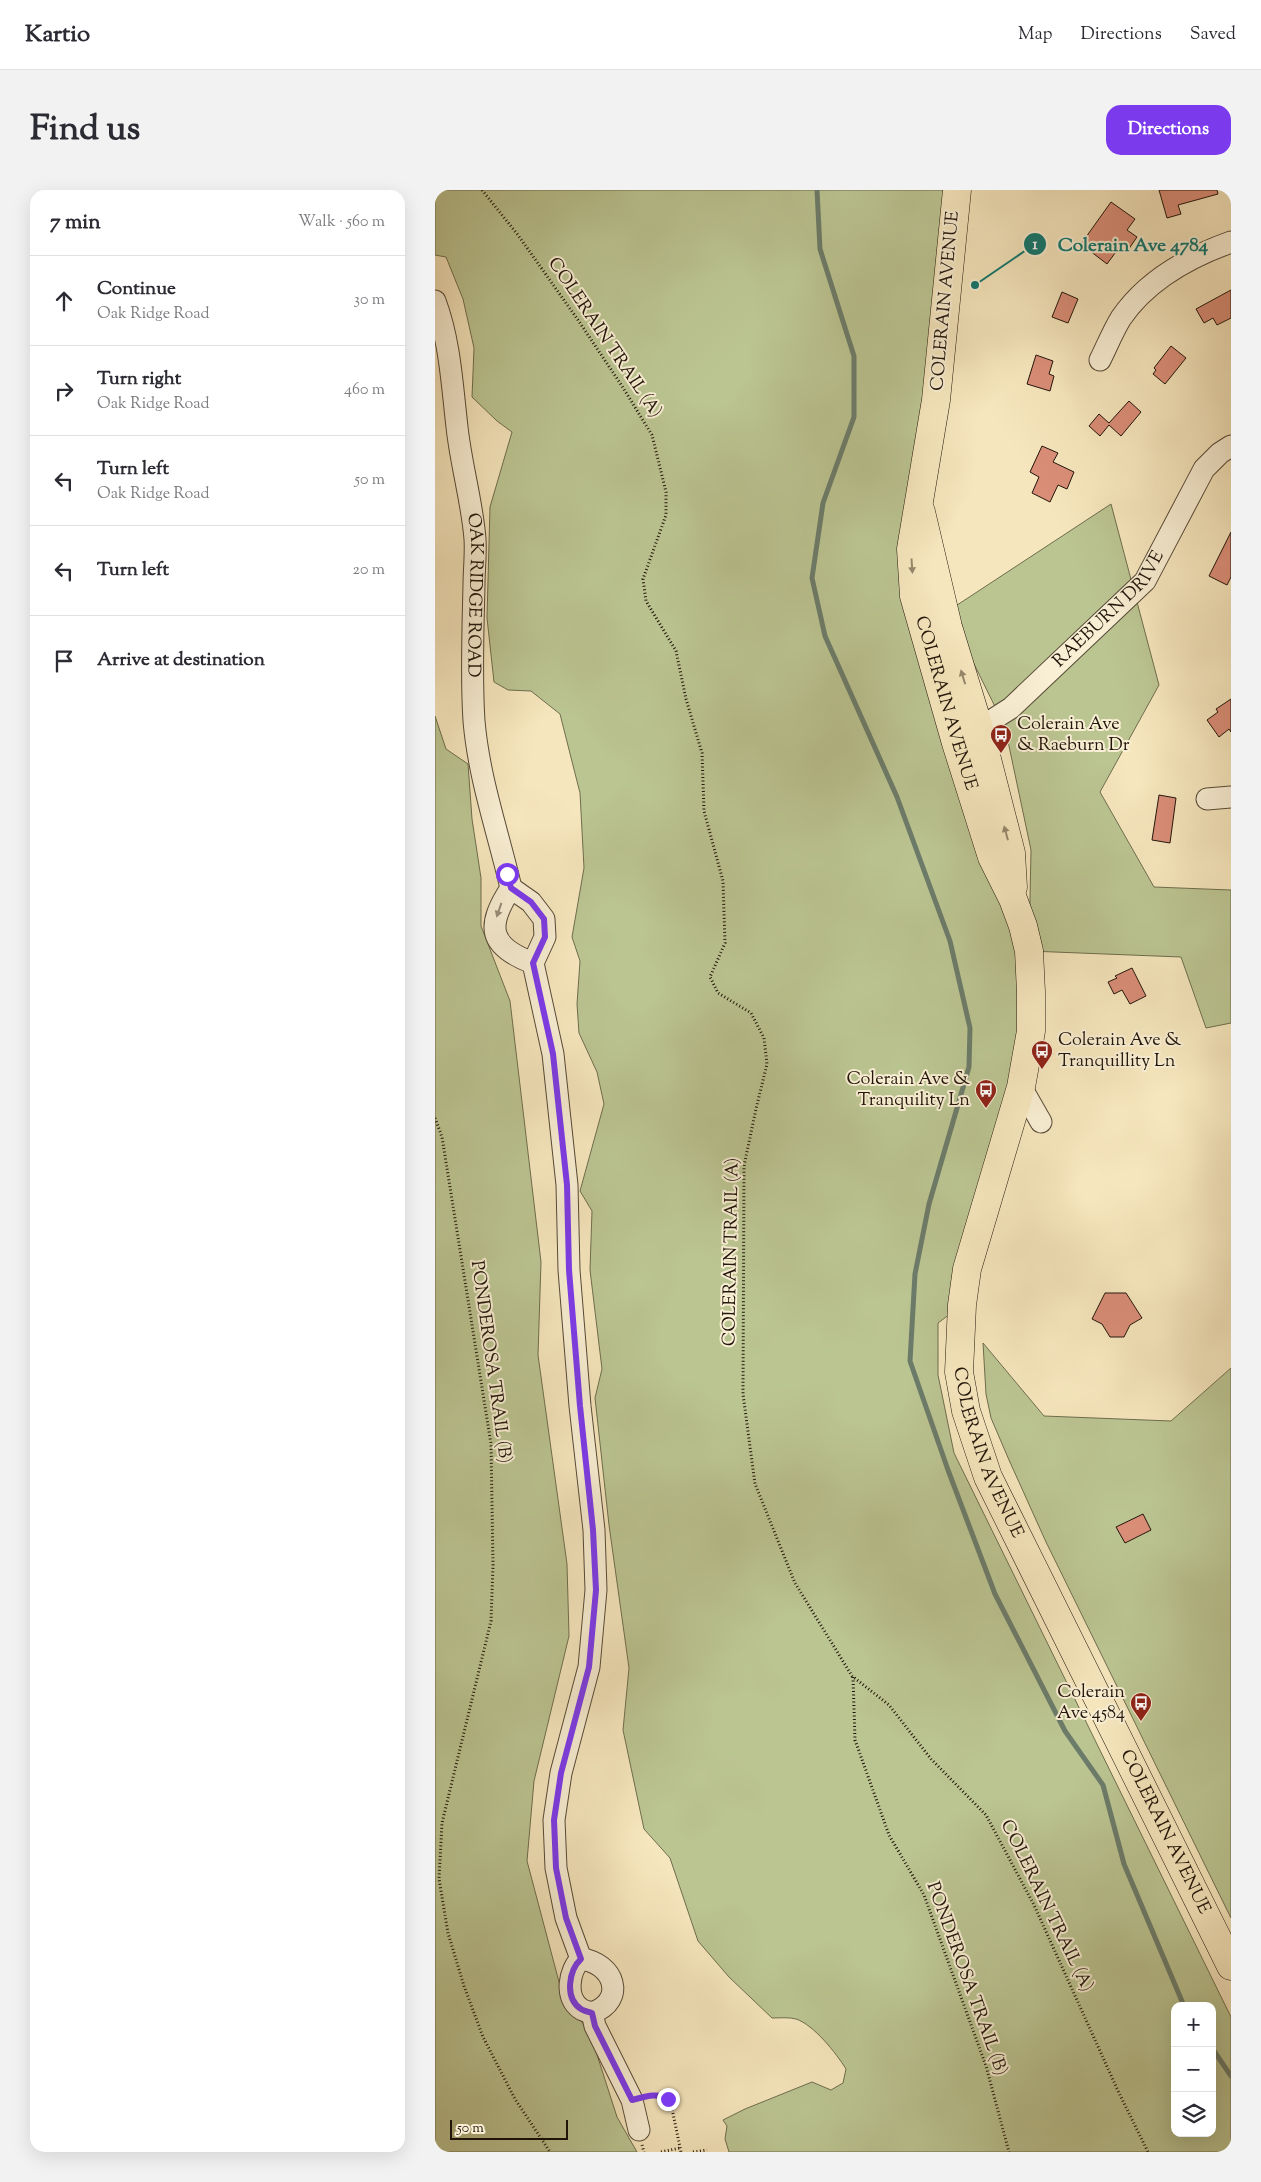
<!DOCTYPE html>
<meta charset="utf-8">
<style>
body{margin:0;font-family:"Sorts Mill Goudy",serif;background:#f2f2f3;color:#2b2b33}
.controls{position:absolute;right:15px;bottom:15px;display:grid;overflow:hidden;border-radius:10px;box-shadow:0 5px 20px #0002}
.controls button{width:45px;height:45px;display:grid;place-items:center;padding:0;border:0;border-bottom:1px solid #e1e1e2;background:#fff;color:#2b2b33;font:25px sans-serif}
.scale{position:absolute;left:15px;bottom:12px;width:118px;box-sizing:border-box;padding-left:5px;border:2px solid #21150a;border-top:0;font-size:14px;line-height:18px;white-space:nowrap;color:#21150a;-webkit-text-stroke:4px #f9efd4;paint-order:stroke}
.stop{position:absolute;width:15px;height:15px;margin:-11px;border:4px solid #7c3aed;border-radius:50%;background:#fff}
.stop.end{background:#7c3aed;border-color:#fff;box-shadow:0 1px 5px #0008}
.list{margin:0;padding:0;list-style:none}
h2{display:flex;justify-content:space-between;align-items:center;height:65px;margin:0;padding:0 20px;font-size:21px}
h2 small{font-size:16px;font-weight:400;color:#7c7c81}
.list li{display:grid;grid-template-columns:32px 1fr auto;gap:15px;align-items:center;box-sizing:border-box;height:90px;padding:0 20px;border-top:1px solid #e1e1e2}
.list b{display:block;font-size:19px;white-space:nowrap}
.list p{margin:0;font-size:16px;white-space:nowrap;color:#7c7c81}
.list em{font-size:16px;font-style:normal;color:#7c7c81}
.icon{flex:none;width:28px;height:28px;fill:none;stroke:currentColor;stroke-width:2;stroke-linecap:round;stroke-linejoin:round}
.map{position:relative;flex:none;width:796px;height:1962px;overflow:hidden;border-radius:15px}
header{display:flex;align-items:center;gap:30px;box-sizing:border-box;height:70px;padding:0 25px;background:#fff;border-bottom:1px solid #e1e1e2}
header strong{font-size:24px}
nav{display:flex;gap:28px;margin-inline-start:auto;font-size:18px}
.intro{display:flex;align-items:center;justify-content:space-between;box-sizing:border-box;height:120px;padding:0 30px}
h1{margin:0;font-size:35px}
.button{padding:12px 22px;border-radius:15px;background:#7c3aed;color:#fff;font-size:18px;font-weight:700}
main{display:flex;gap:30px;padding:0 30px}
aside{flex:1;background:#fff;border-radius:15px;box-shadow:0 5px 20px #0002}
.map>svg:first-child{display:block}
.green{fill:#bbc592;stroke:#6e6d4e;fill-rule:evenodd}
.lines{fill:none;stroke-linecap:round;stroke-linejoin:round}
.stream{stroke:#6c7c6a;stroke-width:5}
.building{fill:#da8e78;stroke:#21150a}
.minor-casing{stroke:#564937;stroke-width:23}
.major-casing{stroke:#21150a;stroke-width:29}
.path{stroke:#21150a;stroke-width:3;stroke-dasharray:1 2.5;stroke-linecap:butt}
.minor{stroke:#f9efd4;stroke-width:21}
.major{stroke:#f6e6bd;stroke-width:28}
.oneway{fill:#96886c}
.oneway2{fill:#988d79}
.route{stroke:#7c3aed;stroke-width:6}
.labels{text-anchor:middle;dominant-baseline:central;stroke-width:4;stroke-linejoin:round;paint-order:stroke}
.street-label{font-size:18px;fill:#21150a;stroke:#f9efd4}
.poi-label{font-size:18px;fill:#21150a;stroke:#f9efd4;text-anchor:start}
.leader{fill:none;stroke:#0f766e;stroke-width:2}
.callout-dot{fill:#0f766e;stroke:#f9efd4;stroke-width:2}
.mark-label{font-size:15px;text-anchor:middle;font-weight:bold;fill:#fff}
.callout-label{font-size:19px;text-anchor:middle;font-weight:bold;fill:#0f766e;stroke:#f9efd4;stroke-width:4;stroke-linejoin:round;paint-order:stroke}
</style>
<header>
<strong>Kartio</strong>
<nav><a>Map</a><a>Directions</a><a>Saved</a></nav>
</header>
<div class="intro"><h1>Find us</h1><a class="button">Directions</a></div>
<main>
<aside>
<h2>7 min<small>Walk · 560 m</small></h2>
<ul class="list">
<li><svg class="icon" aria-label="ahead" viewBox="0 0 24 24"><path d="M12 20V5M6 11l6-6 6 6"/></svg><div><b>Continue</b><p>Oak Ridge Road</p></div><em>30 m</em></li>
<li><svg class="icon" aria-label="right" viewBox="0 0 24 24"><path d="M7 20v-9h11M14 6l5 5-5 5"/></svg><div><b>Turn right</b><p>Oak Ridge Road</p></div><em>460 m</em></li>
<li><svg class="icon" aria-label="left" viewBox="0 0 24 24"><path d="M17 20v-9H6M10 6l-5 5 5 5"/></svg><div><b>Turn left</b><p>Oak Ridge Road</p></div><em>50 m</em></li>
<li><svg class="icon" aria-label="left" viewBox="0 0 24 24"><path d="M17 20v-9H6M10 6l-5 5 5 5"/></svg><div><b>Turn left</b></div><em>20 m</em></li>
<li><svg class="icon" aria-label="arrive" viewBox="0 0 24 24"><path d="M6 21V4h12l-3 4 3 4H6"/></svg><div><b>Arrive at destination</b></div></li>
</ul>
</aside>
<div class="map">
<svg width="796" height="1962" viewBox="0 0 796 1962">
<rect width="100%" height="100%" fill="#f6e6bd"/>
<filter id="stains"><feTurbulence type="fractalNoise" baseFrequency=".004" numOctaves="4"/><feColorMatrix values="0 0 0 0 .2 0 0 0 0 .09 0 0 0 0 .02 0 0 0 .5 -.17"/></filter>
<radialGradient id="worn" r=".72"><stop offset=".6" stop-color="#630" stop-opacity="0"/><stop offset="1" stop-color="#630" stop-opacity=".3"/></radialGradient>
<!-- green -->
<g class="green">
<path d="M 0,0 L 522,0 L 483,311 L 594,758 L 596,660 L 570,537 L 513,421 L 676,314 L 724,495 L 665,602 L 719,697 L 796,700 L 796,833 L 771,838 L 746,767 L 594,761 L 596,802 L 527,1115 L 503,1133 L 503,1185 L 519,1263 L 796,1827 L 796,1962 L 294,1962 L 290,1949 L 292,1936 L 288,1930 L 310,1919 L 377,1892 L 396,1900 L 408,1893 L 411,1879 C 401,1863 379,1835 361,1829 C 354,1827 344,1828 337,1828 L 294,1787 L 263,1751 L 235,1668 L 209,1639 L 188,1540 L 194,1478 L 174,1335 L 160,1208 L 167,1179 L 155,1080 L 157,1021 L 145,1001 L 169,914 L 162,882 L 144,843 L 142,814 L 145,771 L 137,747 L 149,678 L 145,603 L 125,524 L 96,501 L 73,500 L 59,492 L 52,428 L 55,317 L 77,242 L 62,231 L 37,207 L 39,158 L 28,109 L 11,67 L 0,65 ZM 740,1816 L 777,1816 L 777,1943 L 740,1943 Z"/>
<polygon points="0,526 11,559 33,574 37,629 46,688 46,736 75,811 106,1072 103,1165 132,1374 134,1446 99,1591 92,1671 128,1807 155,1843 182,1927 202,1962 0,1962"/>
<polygon points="548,1153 609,1226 736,1231 796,1178 796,1728 611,1352 574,1270 556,1228 551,1204"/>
</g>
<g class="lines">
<!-- stream -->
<g class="stream">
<polyline points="382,0 385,59 419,166 419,227 388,313 377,388 390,446 462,607 515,751 535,838 534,877 494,1014 480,1084 475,1171 513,1280 560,1404 630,1541 668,1595 689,1674 749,1816"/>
<polyline points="777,1858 796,1886"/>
</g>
</g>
<!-- building -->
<g class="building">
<polygon points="724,0 782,0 783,4 743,15 746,24 732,28"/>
<polygon points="676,12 700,29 692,40 702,47 693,60 686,55 672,74 646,54"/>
<polygon points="796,100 796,128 782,135 778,128 769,133 761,119"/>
<polygon points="627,102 643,109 633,133 617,127"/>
<polygon points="736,156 751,168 730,194 718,184 721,180 719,178"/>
<polygon points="601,165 618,171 614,184 619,186 615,201 592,194"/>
<polygon points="694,211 706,222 686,246 674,235 665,246 654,236 664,224 674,233"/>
<polygon points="607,256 623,263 618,272 639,282 632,299 623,295 615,312 597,303 604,287 595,282"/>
<polygon points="796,342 796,387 792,395 774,386"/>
<polygon points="796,509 796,542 794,539 784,547 772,530 783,522 781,519"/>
<polygon points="724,605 741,608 735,653 717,650"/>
<polygon points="697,778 711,806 695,814 687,800 679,804 673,792 682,788 680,786"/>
<polygon points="670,1103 691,1103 707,1128 695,1135 689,1147 675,1147 667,1134 657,1129"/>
<polygon points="708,1324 716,1340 690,1353 681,1337"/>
</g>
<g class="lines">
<!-- minor casing -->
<g class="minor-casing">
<g id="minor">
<path id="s1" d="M 0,111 C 15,151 17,194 22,237 C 26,275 37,311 40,349 C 41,364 39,380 39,395 C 38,440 36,486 39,531 C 44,589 63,642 76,698"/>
<path d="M 665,170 C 672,156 678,141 686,128 C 712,90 754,67 796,52"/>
<path id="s2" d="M 532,546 L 576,518 L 710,391 L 769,279 L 785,263 L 796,256"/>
<polyline points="772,609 796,607"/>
<path d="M 98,773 C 53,756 51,736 76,698 L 96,712 L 109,729 L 110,747 L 98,773 L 118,864 L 132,995 L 134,1080 L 145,1216 L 159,1340 L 161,1400 L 154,1477 L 126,1583 L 119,1630 L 121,1678 L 131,1728 L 146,1769"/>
<polyline points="586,897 606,932"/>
<path d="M 146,1769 C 179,1773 192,1810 157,1823 C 154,1822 149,1821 146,1819 C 129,1808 134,1780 146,1769 Z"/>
<polyline points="157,1823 160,1836 197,1910 204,1940"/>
</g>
</g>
<!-- major casing -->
<g class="major-casing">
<g id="major">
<path id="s3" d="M 522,0 L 501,210 L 476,359 L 479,406 L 521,553 L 557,667 L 578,709 L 588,736 L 594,761 L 596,802 L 596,841 L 586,897 L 532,1079 L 527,1115 L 524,1182 L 531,1221 L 553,1287 L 796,1776"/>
<polyline points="486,322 513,437 544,538 576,663 578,697"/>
</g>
</g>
<!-- path -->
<g class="path">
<polyline points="47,0 83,45 143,130 187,196 217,245 231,302 231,325 208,389 211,411 241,461 251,509 267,563 269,621 288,691 290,753 275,787 283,803 316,823 329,848 332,874 321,919 309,976 308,1204 320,1294 360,1393 417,1486 454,1515 496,1569 551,1625 599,1715 684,1903 713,1962"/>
<polyline points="0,928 7,947 56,1254 58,1375 56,1431 7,1633 4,1689 13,1743 29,1796 48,1847 80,1909 115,1962"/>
<polyline points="418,1487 420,1550 454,1645 489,1705 551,1876 574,1962"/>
<polyline points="214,1906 227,1905 236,1914 246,1962"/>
<polyline points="207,1955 209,1962"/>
<polyline points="226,1962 245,1958"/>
<polyline points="258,1962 272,1960"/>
</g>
<!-- minor -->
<use href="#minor" class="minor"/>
<!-- major -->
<use href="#major" class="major"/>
</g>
<!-- one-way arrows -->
<defs><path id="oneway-solid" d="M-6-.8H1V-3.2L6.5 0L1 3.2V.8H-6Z" transform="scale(1.25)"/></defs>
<g class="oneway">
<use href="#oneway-solid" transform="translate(477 376) rotate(86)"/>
<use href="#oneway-solid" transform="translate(528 487) rotate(-107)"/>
<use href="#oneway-solid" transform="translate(571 643) rotate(-105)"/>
</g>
<use class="oneway2" href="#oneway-solid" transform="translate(64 720) rotate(109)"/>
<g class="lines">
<!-- route -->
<path class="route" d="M 72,684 L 76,698 L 96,712 L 109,729 L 110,747 L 98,773 L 118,864 L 132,995 L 134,1080 L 145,1216 L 158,1340 L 161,1400 L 154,1477 L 126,1583 L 119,1630 L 121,1678 L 131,1728 L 146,1769 C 134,1780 129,1808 146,1819 C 149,1821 154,1822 157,1823 L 160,1836 L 197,1910 C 209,1907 222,1902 233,1909"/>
</g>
<!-- icons -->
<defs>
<g id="bus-pin" transform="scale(1.125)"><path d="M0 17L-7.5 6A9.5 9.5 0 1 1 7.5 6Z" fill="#8f2418" stroke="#f9efd4"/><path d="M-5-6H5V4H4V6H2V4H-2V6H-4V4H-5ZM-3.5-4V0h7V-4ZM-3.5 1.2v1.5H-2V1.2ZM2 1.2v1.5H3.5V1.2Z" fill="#fff"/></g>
</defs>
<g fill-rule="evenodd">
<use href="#bus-pin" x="566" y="545"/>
<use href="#bus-pin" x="607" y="861"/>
<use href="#bus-pin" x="551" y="900"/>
<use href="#bus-pin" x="706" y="1513"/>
</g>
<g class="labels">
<!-- street labels -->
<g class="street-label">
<text transform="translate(511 111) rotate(-85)">COLERAIN AVENUE</text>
<text transform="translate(169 148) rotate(56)">COLERAIN TRAIL (A)</text>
<text stroke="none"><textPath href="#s1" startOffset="298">OAK RIDGE ROAD</textPath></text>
<text stroke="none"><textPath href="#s2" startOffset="192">RAEBURN DRIVE</textPath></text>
<text stroke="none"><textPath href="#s3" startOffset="521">COLERAIN AVENUE</textPath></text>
<text transform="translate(297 1062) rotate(-89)">COLERAIN TRAIL (A)</text>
<text transform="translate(55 1172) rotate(82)">PONDEROSA TRAIL (B)</text>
<text stroke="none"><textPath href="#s3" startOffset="1299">COLERAIN AVENUE</textPath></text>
<text stroke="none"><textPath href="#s3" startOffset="1719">COLERAIN AVENUE</textPath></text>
<text transform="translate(611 1716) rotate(64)">COLERAIN TRAIL (A)</text>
<text transform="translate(531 1789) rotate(70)">PONDEROSA TRAIL (B)</text>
</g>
<!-- poi labels -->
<g class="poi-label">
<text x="582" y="535">Colerain Ave<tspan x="582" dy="21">&amp; Raeburn Dr</tspan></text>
<text x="623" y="851">Colerain Ave &amp;<tspan x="623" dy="21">Tranquillity Ln</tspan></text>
<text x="535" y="890" text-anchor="end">Colerain Ave &amp;<tspan x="535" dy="21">Tranquility Ln</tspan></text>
<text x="690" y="1503" text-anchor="end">Colerain<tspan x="690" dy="21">Ave 4584</tspan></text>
</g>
</g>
<!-- callouts -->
<path class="leader" d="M540 95L600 54"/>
<g class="callout-dot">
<circle cx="540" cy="95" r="5"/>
<circle cx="600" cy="54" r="12"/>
</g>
<g class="mark-label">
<text x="600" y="59">1</text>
</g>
<g class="callout-label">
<text x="698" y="61">Colerain Ave 4784</text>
</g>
<rect width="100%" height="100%" filter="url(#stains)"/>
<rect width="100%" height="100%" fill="url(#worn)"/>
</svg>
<div class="controls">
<button>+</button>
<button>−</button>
<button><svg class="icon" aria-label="layers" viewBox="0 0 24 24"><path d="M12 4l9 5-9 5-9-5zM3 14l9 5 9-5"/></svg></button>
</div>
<div class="scale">50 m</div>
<div class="stop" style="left:72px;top:684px"></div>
<div class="stop end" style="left:233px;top:1909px"></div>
</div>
</main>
